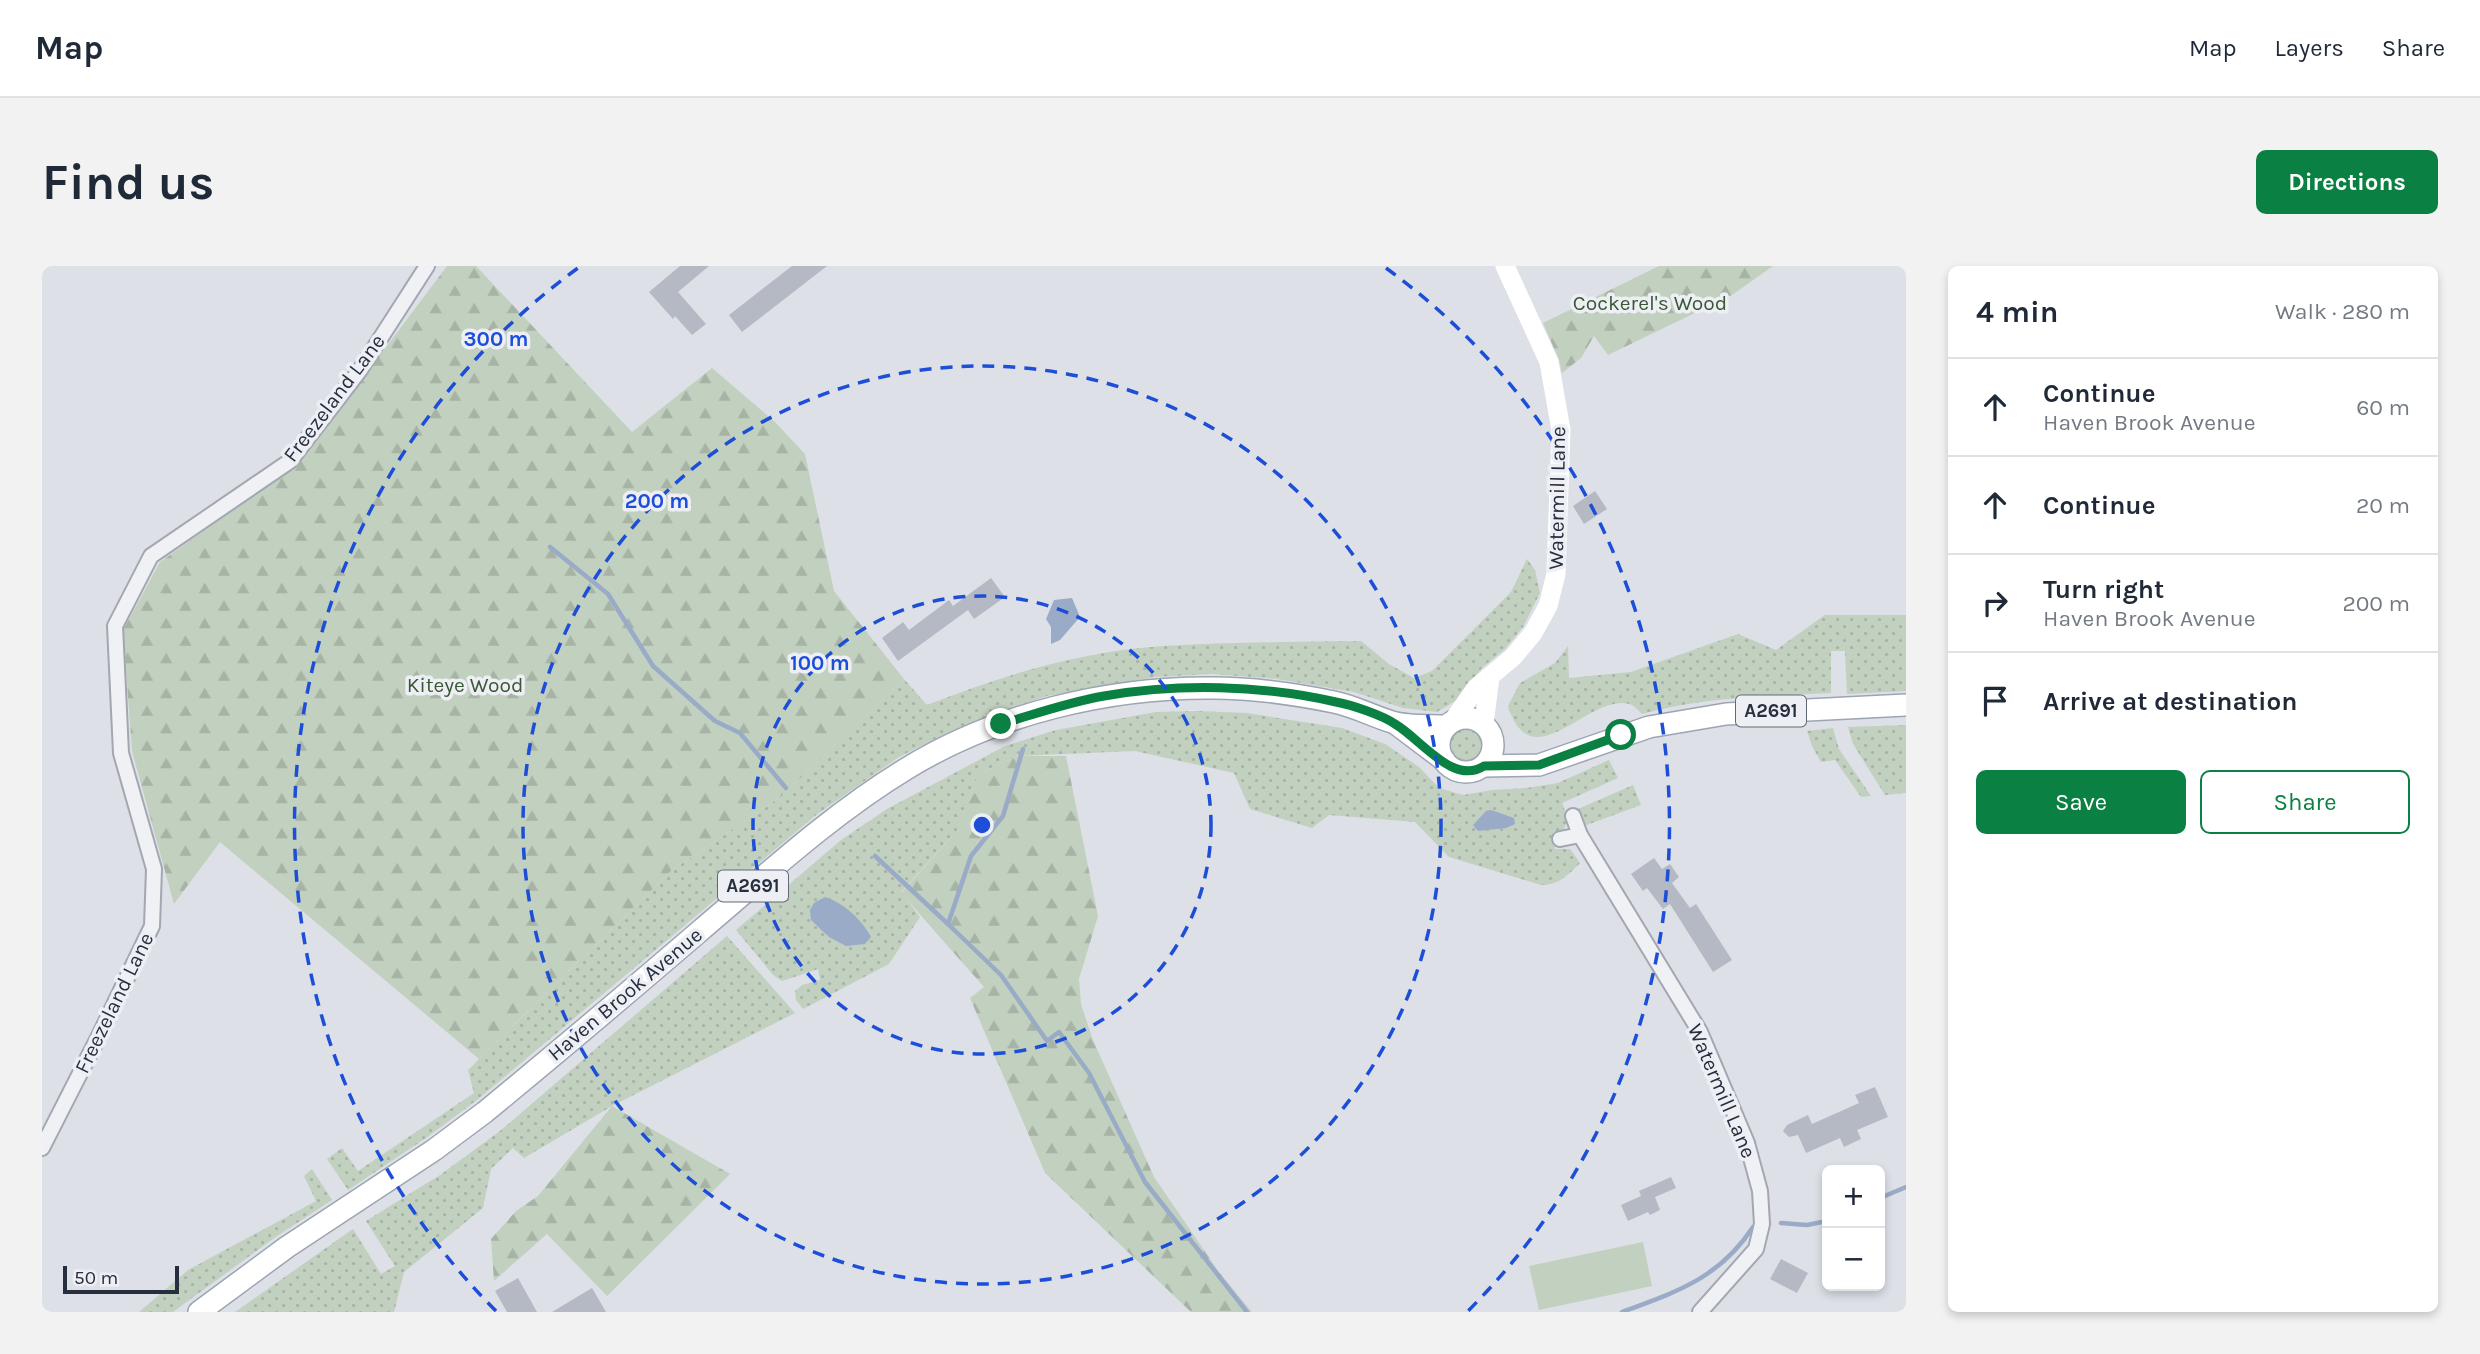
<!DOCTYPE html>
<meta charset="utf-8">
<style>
body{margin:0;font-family:Karla,sans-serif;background:#f2f2f3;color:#1f2937}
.controls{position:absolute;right:21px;bottom:21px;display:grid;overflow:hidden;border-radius:10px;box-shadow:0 4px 10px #0003}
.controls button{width:63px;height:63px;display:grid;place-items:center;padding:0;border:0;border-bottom:2px solid #e0e1e3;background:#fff;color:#1f2937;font:35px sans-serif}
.scale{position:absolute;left:21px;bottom:18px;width:116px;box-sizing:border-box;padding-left:7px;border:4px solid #272e3d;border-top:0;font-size:19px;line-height:24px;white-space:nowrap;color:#272e3d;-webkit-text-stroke:5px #edeff4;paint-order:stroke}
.stop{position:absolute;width:21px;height:21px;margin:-16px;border:5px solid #0b8043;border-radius:50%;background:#fff}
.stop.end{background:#0b8043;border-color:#fff;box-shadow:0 2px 7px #0008}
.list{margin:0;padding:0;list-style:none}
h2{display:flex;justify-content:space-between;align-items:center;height:91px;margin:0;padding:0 28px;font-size:30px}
h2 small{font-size:23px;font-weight:400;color:#747a83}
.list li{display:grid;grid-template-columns:46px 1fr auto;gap:21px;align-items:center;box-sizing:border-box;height:98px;padding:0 28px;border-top:2px solid #e0e1e3}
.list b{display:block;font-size:26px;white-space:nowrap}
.list p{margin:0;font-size:23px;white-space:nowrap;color:#747a83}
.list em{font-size:23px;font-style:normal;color:#747a83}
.actions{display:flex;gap:14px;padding:21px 28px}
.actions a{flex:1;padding:16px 0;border:2px solid #0b8043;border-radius:10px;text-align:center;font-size:24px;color:#0b8043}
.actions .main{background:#0b8043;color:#fff}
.icon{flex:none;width:38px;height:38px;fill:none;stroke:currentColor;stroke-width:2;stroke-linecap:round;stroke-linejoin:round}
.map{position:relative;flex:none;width:1864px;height:1046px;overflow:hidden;border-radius:10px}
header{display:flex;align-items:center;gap:42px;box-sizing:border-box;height:98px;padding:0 35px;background:#fff;border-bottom:2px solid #e0e1e3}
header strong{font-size:33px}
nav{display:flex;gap:38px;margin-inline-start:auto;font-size:24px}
.intro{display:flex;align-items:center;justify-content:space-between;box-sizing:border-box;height:168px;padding:0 42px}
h1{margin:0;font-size:49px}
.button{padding:18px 32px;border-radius:10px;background:#0b8043;color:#fff;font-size:24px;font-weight:700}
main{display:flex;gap:42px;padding:0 42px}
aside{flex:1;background:#fff;border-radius:10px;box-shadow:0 4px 10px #0003}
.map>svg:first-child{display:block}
.grass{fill:url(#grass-dots)}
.forest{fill:url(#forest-firs)}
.garden{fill:#c2d0bf}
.water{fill:#99abc6}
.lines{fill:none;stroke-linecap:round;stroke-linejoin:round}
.stream{stroke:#99abc6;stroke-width:4.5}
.building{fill:#b5b9c3}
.street-casing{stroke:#a3a7b1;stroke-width:18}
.primary-casing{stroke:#9da4b2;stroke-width:24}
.street{stroke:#f0f1f5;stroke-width:14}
.secondary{stroke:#fff;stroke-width:19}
.primary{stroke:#fff;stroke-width:21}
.route{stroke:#0b8043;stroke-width:9}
.ring{fill:none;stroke:#1d4ed8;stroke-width:3.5;stroke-dasharray:12 9}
.labels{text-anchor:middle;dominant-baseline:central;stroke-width:7;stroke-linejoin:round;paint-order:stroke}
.shield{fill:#edeff4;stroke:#626874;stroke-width:2}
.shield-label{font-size:19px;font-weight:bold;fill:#272e3d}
.park-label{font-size:21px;fill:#395835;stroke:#edeff4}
.street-label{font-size:21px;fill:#272e3d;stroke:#edeff4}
.centre{fill:#1d4ed8;stroke:#edeff4;stroke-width:3.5}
.ring-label{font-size:21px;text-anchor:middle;font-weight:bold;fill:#1d4ed8;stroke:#edeff4;stroke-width:7;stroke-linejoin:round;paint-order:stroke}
</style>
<header>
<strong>Map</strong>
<nav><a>Map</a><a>Layers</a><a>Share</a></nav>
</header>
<div class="intro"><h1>Find us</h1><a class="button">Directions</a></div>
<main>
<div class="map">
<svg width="1864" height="1046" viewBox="0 0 1864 1046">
<defs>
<pattern id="grass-dots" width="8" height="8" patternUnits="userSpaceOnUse" patternTransform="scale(1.75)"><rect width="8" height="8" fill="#c2d0bf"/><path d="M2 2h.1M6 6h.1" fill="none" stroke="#a7b3a5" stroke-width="1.8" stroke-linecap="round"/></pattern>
<pattern id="forest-firs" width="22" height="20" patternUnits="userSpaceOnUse" patternTransform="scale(1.75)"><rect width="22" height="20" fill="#c2d0bf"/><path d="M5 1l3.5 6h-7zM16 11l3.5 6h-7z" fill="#a7b3a5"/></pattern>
</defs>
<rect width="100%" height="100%" fill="#dde0e7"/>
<!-- grass -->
<g class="grass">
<path d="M 1485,293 L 1493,304 L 1498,327 L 1481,361 L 1463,383 L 1440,402 L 1415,434 L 1395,446 L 1361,442 L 1312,426 L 1235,413 L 1170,408 L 1113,411 L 1005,430 L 952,447 L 905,467 L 857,491 L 774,549 L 435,834 L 384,872 L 306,924 L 285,893 L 300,882 L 316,905 L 432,827 L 426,804 L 630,604 L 740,530 L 862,413 L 885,439 C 961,409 1040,385 1122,380 C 1187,376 1253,376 1319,375 L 1347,398 L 1372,412 L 1390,405 L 1469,326 Z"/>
<path d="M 1783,349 L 1864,349 L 1864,425 L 1805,428 L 1803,385 L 1789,385 L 1789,427 C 1724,430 1662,431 1600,448 C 1596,444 1592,439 1587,438 C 1546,427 1490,516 1466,440 L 1478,417 L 1513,397 L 1526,380 L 1527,412 L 1589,406 L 1696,368 L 1734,384 Z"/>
<path d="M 1156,445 L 1205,447 L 1300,462 L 1343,478 L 1377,501 L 1397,522 L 1421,529 L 1450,524 L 1484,522 L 1516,517 L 1567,494 L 1576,512 L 1520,537 L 1526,553 L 1522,563 L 1511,566 L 1513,583 L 1528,583 L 1538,597 C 1526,609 1517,619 1499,619 L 1407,591 L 1373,556 L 1287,549 L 1270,562 L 1208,543 L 1192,507 L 1093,485 L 975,490 L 936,509 L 915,565 L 859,626 L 878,651 L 847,698 L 761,743 L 754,734 L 753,725 L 760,719 L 778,714 L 776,703 L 740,715 L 731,709 L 694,664 L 799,574 L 845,543 L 963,480 L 1014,464 L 1114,446 Z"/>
<circle cx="1424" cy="479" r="20"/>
<polygon points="1864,459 1864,527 1843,529 1811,478 1806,461"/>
<polygon points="1791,462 1797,483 1829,530 1819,531 1793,494 1779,496 1770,480 1765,465"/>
<polygon points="1591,519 1599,539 1542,560 1536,543"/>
<polygon points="685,670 753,747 570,840 482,892 471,882 449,903 441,942 362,1006 352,1046 193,1046 311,963 339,1008 353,1000 324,955 398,909 458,865"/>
<polygon points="270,903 290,934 235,970 131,1046 97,1046 146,1004 274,935 262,910"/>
</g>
<!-- forest -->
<g class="forest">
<polygon points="405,0 434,0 590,166 670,102 733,156 763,188 792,325 862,413 740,530 630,604 437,793 178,576 132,638 90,485 81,364 118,296 257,197"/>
<polygon points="1617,0 1731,0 1690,29 1566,89 1552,70 1539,92 1520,107 1517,94 1501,57"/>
<polygon points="975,490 1024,490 1056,650 1037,713 1039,738 1051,774 1112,911 1177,1006 1210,1046 1149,1046 1003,907 928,732 942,721 859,627 915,565 936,509"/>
<polygon points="570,840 688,908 565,1030 505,968 452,1015 449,973 474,945 496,930"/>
</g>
<!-- garden -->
<polygon class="garden" points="1601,976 1610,1020 1497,1044 1487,1000"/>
<!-- water -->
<g class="water">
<polygon points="1030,332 1038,351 1018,374 1009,378 1009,361 1004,353 1012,334"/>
<polygon points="1449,544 1472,552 1473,558 1464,562 1436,565 1431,559 1444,545"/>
<path d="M 783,631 C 802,637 820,654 829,671 L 823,678 L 804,680 L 787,671 L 769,654 L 768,644 L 772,637 Z"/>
</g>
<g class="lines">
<!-- stream -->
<g class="stream">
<polyline points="508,281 566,328 611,400 673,455 698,467 744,522"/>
<polyline points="981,483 961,550 929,590 906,658 959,709 1005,775 1017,766 1047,807 1103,916 1205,1046"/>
<polyline points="833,590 906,658"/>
<polyline points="1838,932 1864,921"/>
<polyline points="1739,957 1765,959 1785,955"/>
<path d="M 1580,1046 C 1634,1026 1678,1012 1711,961"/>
</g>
</g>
<!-- building -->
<g class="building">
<polygon points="638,0 667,0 636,26 664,58 650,69 633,50 631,53 607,26"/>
<polygon points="750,0 785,0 700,66 687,49"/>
<polygon points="1553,225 1565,243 1542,258 1531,240"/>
<polygon points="949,312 963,331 932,353 926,344 856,395 840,372 861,356 867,364 907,334 911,340"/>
<polygon points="1612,592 1620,603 1628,598 1637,611 1630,617 1648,642 1654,638 1690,694 1671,706 1628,638 1621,643 1605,622 1601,625 1589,608"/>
<polygon points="1833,821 1846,851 1815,864 1819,873 1802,881 1798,872 1764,887 1756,869 1747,871 1741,865 1745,859 1766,849 1770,858 1817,837 1813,829"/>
<polygon points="1629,911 1634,922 1613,931 1618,944 1608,949 1606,946 1586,955 1579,939 1599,930 1597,925"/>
<polygon points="1739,993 1766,1007 1755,1027 1728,1013"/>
<polygon points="476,1012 495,1046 465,1046 453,1025"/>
<polygon points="550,1022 564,1046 510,1046"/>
</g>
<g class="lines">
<!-- street casing -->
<g class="street-casing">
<g id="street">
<polyline points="1531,550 1538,569 1658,766 1705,877 1718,925 1720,958 1714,983 1658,1046"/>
<polyline points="1518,573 1538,569"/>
<polyline points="0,882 58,768 110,660 112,603 79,487 73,360 109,290 248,195 318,104 385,0"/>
</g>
</g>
<!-- primary casing -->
<g class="primary-casing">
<g id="primary">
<circle cx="1424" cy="479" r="27"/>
<polyline points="1353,457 1402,494"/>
<polyline points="1442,500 1497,499 1607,461 1684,448 1864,439"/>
<path d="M 157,1046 L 245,981 L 392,884 L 443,846 C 516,786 588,725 659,664 C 725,608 790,548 864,503 C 953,448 1067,421 1171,422 C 1212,422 1253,428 1292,436 C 1312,440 1330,450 1350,456 C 1366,461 1388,459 1405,460"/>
</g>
</g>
<!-- street -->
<use href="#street" class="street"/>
<!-- secondary -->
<g class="secondary">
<polyline points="1411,455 1434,422 1471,391 1491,367 1506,340 1514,308 1519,164 1507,96 1463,0"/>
<polyline points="1442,458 1448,411"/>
</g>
<!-- primary -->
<use href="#primary" class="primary"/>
</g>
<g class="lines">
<!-- route -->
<path class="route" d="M 959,458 C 993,448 1027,436 1062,430 C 1137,417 1219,419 1294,436 C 1310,439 1340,449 1353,458 C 1379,473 1411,520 1442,500 L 1497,499 L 1579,469"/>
</g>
<!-- distance rings -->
<g class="ring">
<circle cx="940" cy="559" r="229"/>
<circle cx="940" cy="559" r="459"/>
<path d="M454 1045A688 688 0 0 1 536 2M1344 2A688 688 0 0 1 1426 1045"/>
</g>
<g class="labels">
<!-- shield labels -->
<g class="shield">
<rect x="1694" y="429.5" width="70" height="31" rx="5"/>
<rect x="676" y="604.5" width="70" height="31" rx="5"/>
</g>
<g class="shield-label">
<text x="1729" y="445">A2691</text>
<text x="711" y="620">A2691</text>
</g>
<!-- park labels -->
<g class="park-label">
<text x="1608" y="37">Cockerel's Wood</text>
<text x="423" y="419">Kiteye Wood</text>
</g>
<!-- street labels -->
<g class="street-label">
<text transform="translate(292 132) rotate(-53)">Freezeland Lane</text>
<text transform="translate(1515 232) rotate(-89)">Watermill Lane</text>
<text transform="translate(583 728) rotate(-40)">Haven Brook Avenue</text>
<text transform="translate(72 737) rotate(-64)">Freezeland Lane</text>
<text transform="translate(1680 825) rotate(67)">Watermill Lane</text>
</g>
</g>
<circle cx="940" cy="559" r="10" class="centre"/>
<g class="ring-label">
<text x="454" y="80">300 m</text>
<text x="615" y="242">200 m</text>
<text x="778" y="404">100 m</text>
</g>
</svg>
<div class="controls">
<button>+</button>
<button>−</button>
</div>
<div class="scale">50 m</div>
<div class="stop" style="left:1579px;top:469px"></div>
<div class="stop end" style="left:959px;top:458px"></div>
</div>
<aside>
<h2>4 min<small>Walk · 280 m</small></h2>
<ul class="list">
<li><svg class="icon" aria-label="ahead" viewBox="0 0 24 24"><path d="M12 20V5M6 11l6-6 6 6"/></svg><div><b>Continue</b><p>Haven Brook Avenue</p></div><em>60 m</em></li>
<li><svg class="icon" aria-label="ahead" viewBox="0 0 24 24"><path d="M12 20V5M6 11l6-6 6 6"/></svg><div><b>Continue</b></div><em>20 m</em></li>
<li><svg class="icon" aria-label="right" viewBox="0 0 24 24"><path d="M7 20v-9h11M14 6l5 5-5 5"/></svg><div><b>Turn right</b><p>Haven Brook Avenue</p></div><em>200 m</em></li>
<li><svg class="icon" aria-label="arrive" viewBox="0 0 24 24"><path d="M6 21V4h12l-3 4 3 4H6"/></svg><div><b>Arrive at destination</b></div></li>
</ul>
<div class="actions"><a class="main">Save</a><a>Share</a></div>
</aside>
</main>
